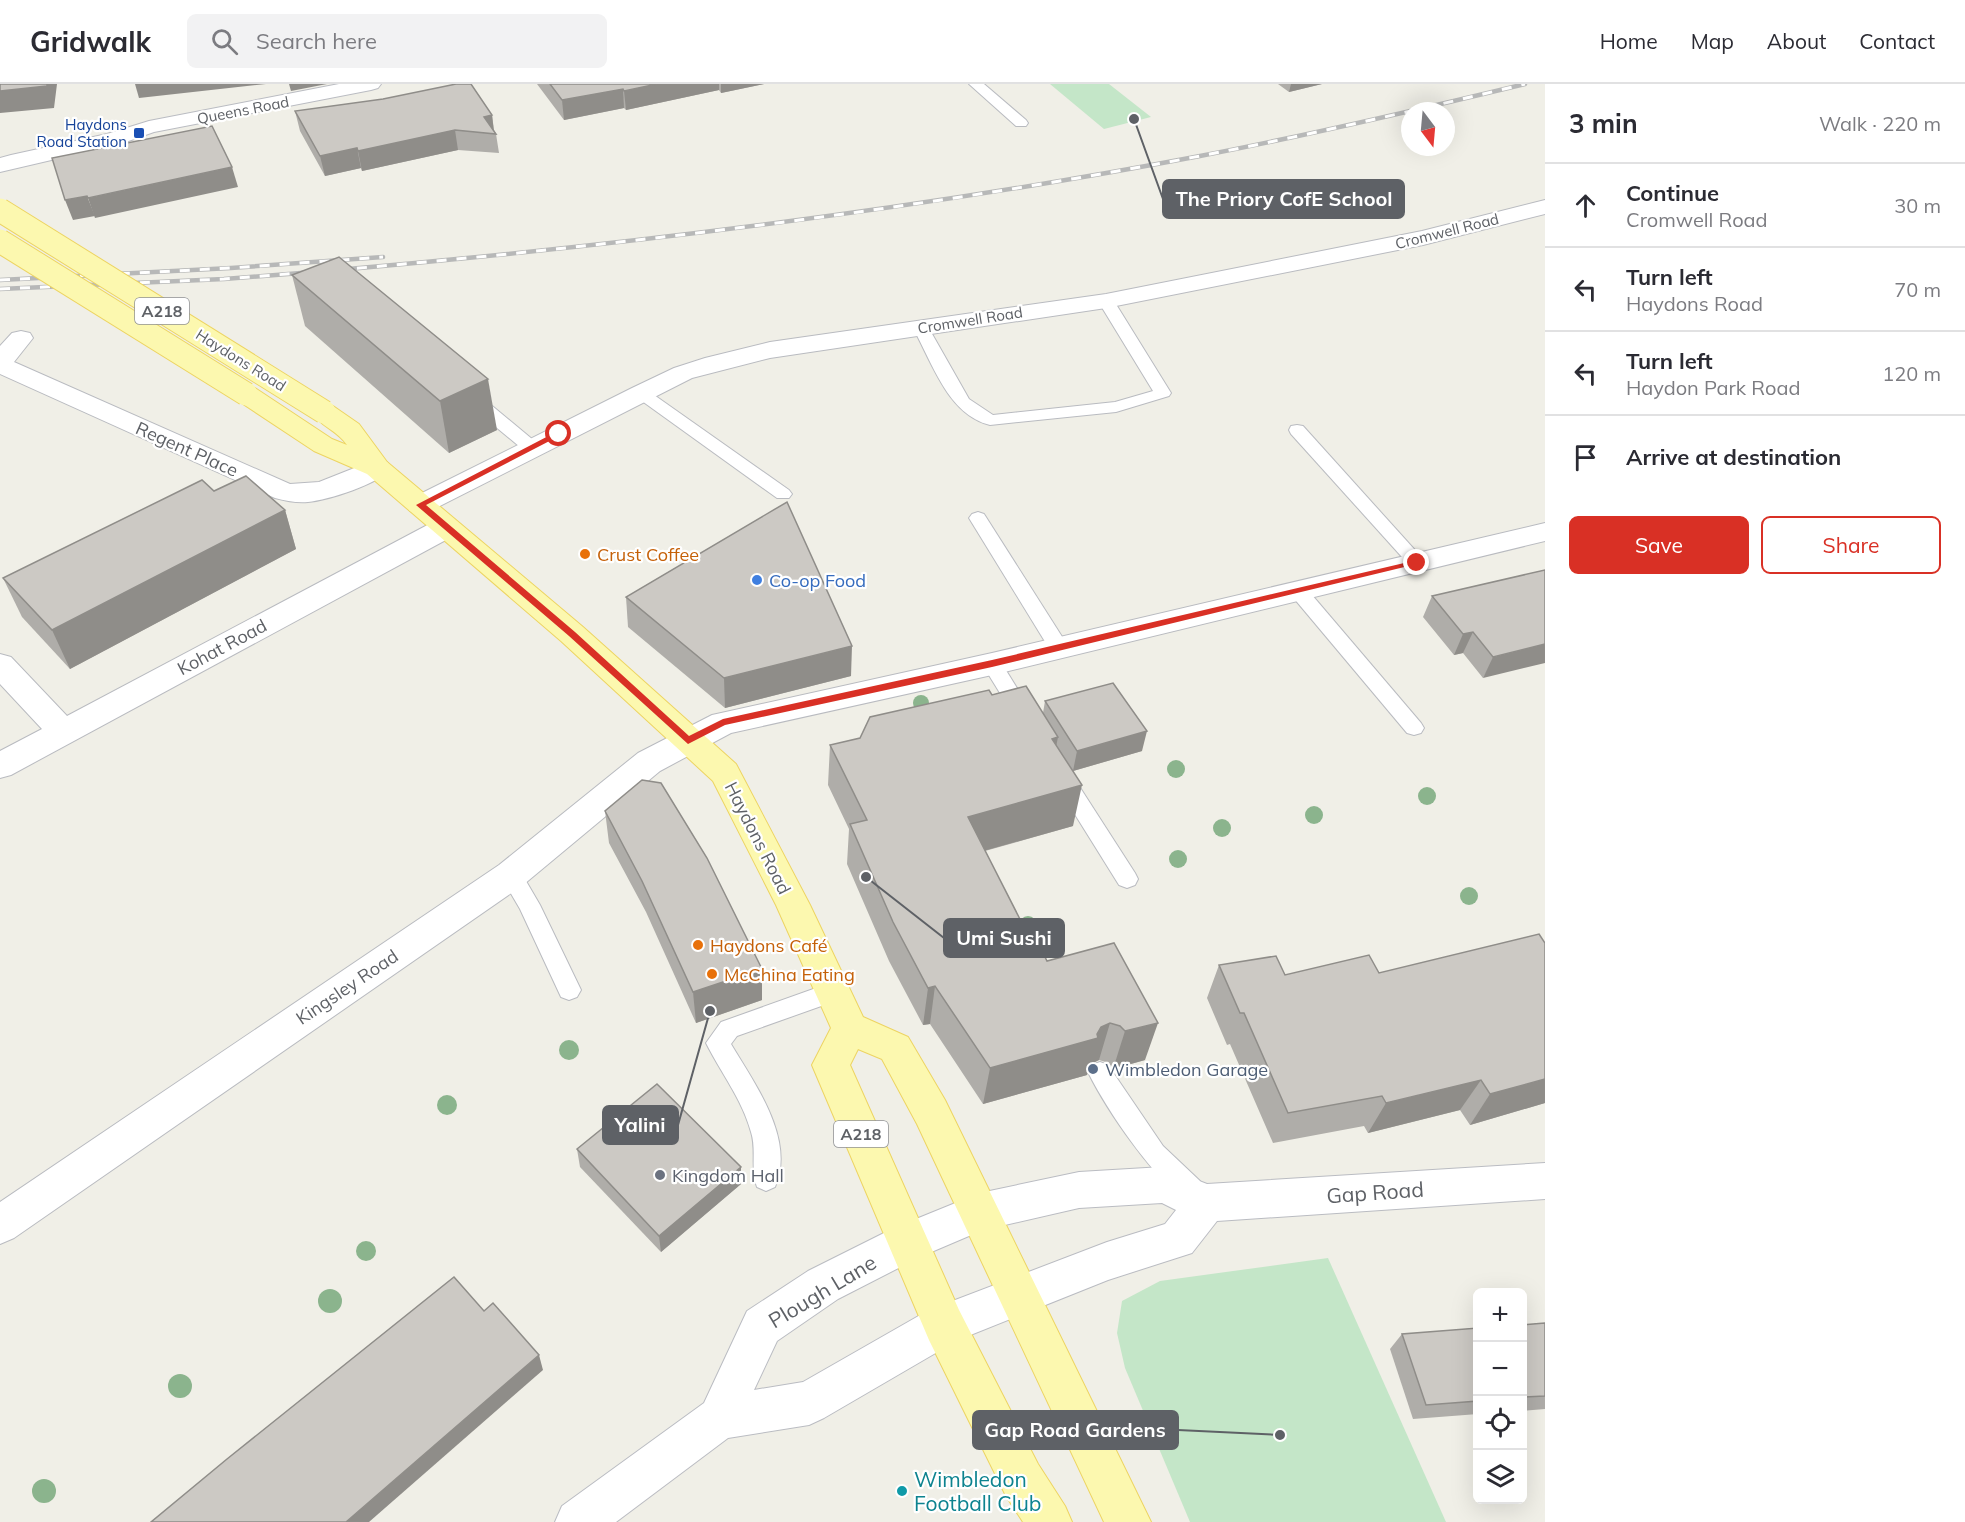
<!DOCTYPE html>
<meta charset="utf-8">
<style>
body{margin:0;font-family:Mulish,sans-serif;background:#f2f2f3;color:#2b2b33}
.controls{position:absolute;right:18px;bottom:18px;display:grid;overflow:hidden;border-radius:9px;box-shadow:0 6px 24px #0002}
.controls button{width:54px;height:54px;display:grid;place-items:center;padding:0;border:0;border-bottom:2px solid #e1e1e2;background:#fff;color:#2b2b33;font:30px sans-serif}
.compass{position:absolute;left:1401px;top:18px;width:54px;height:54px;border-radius:50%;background:#fff;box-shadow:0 6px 24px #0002;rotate:164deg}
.stop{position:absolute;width:18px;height:18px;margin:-14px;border:4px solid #d93025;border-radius:50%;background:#fff}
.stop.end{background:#d93025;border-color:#fff;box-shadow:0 2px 6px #0008}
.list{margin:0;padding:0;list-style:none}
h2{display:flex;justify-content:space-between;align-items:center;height:78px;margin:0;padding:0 24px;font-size:26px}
h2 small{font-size:20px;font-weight:400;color:#7c7c81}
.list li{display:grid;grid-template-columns:39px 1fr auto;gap:18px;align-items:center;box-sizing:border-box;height:84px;padding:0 24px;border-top:2px solid #e1e1e2}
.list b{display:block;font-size:22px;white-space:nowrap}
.list p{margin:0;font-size:20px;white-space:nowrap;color:#7c7c81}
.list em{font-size:20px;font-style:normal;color:#7c7c81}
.actions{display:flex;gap:12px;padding:18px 24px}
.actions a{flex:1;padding:14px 0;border:2px solid #d93025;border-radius:9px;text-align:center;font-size:21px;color:#d93025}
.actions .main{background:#d93025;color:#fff}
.icon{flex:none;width:33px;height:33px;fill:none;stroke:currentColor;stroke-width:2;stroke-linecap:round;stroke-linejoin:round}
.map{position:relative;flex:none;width:1545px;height:1438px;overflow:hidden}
header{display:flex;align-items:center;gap:36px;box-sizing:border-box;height:84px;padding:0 30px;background:#fff;border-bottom:2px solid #e1e1e2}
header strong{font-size:28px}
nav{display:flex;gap:33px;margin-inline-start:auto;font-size:21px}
.search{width:420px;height:54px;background:#f2f2f3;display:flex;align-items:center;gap:15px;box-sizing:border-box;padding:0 21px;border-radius:9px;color:#7c7c81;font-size:22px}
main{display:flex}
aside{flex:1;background:#fff}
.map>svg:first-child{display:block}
.green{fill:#c4e6c8}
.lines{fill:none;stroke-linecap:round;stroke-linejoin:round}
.lane-casing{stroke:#b9bbc0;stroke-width:2}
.street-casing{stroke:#b9bbc0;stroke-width:2}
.secondary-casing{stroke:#babcc2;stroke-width:2}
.primary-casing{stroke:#edd462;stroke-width:2}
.lane{fill:#fff;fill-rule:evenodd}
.street{fill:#fff;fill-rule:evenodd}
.secondary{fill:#fff;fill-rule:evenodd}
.primary{fill:#fcf8af;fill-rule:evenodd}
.rail-casing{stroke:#b7b8b8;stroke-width:4.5}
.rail{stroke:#fff;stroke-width:3;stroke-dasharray:10;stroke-linecap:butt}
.primary-bridge-casing{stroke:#edd462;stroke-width:25;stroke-linecap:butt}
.primary-bridge{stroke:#fcf8af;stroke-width:23}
.tree{fill:#8bb48d}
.wall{fill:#afada9}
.shaded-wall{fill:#8f8d89}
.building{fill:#ccc9c4;stroke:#8f8d89;stroke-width:1.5}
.route{fill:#d93025}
.transit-dot{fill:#1a4fb4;stroke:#fff;stroke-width:2}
.food-dot{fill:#e8710a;stroke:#fff;stroke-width:2}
.shop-dot{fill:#3f7fe0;stroke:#fff;stroke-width:2}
.service-dot{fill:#5c6f8a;stroke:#fff;stroke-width:2}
.worship-dot{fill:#6b7280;stroke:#fff;stroke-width:2}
.culture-dot{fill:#0f9aa8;stroke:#fff;stroke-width:2}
.labels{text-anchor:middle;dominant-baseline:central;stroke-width:4.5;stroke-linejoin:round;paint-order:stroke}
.far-street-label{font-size:15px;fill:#5e6166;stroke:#fff}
.far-transit-label{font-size:15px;fill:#164399;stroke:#fff;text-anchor:end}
.shield{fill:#fff;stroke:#8e9094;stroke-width:1.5}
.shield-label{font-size:16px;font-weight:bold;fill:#5e6166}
.street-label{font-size:18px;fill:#5e6166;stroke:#fff}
.food-label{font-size:18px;fill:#c56008;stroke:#fff;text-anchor:start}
.shop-label{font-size:18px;fill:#366cbe;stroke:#fff;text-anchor:start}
.service-label{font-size:18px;fill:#4e5e75;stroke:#fff;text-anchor:start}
.worship-label{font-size:18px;fill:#5b616d;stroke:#fff;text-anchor:start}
.near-street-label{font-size:21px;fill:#5e6166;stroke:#fff}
.near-culture-label{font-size:21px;fill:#0d838f;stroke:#fff;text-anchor:start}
.leader{fill:none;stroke:#5e6166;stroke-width:2}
.callout-dot{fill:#5e6166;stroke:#fff;stroke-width:2}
.callout{fill:#5e6166;stroke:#5e6166;stroke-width:2}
.callout-label{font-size:20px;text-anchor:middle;font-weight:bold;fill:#fff}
</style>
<header>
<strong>Gridwalk</strong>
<div class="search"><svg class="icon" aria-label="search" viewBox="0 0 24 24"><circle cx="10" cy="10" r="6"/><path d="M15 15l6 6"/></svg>Search here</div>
<nav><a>Home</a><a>Map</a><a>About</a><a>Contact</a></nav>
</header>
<main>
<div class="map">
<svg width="1545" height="1438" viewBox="0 0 1545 1438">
<rect width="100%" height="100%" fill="#f0efe7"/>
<!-- green -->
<g class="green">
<polygon points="1050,0 1109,0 1151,33 1104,45"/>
<polygon points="1328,1174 1446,1438 1190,1438 1125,1284 1117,1249 1122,1217 1160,1197"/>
</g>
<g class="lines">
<!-- lane casing -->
<g class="lane-casing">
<g id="lane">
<polygon points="969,0 984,0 1026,36 1028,39 1026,42 1016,42"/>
<path d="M 1106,212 L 1114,217 L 1171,309 L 1169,312 L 1116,328 L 990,341 C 948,331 932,278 913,244 L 915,241 L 927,241 L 969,315 L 993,331 L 1115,318 L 1153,307 L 1098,217 Z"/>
<polygon points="641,304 647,306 789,406 792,410 789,414 777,414 635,312 633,309"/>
<polygon points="473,310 479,311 538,360 541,364 538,368 526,368 467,319 465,315"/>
<polygon points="1297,341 1303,342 1423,475 1426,479 1423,483 1411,483 1291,350 1289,346 1291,342"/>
<polygon points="978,428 984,430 1066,559 1069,564 1066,569 1059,571 1052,569 969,434 972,430"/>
<polygon points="1299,502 1306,504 1421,639 1424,644 1421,649 1414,651 1407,649 1292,512 1290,508 1292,504"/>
<polygon points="992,573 999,575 1030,625 1033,630 1030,635 1023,637 1016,635 982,580 985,575"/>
<polygon points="1063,686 1070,688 1135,789 1138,795 1135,801 1127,804 1119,801 1056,700 1053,694 1056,688"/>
<polygon points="511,782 519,785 540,821 581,906 577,913 569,916 561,913 520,825 500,791 503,785"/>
<path d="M 833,898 L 841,901 L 845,908 L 841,915 L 737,952 L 731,960 C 754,999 796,1055 775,1103 L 766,1107 L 757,1103 C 750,1086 757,1066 751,1048 C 742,1015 721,989 706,959 L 721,938 Z"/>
<path d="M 1100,978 L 1108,981 L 1163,1062 L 1200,1097 L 1204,1105 L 1200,1113 L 1191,1117 C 1158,1104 1104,1021 1088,988 L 1092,981 Z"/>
</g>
</g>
<!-- street casing -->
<g class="street-casing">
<g id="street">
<polygon points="1545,116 1545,130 1423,161 1106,224 770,274 692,294 430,427 420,430 410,427 406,421 410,415 632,304 674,284 705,274 770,258 1106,210 1422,147"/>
<path d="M 21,247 L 30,249 L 33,254 L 14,278 L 290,400 L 319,398 L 377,375 L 387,378 L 391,384 C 380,400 328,416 308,418 C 297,419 286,417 275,414 L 0,290 L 0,262 L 12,249 Z"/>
<polygon points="445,435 455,437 459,444 455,451 11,691 0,694 0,667 42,645 0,600 0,570 11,573 67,632 435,437"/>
<polygon points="1545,439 1545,457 992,591 731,649 660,687 523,801 14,1154 0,1160 0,1118 499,781 638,669 712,631 992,569"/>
</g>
</g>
<!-- secondary casing -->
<g class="secondary-casing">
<g id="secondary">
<polygon points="339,0 381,0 378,4 371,6 154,48 120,60 0,88 0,74 11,71 107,50 149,37"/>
<path d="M 1545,1079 L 1545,1115 L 1217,1137 L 1192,1169 L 1108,1196 L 958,1256 L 824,1334 L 809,1341 L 728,1354 L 616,1438 L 555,1438 L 562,1422 L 704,1319 L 747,1227 L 808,1187 L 894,1144 L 980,1109 L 1079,1088 L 1163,1083 L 1207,1100 ZM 1162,1119 L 1176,1126 L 1165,1140 L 1107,1158 L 929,1226 L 803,1298 L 754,1306 L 777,1257 L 838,1215 L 922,1172 L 983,1146 L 1079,1124 Z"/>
</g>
</g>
<!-- primary casing -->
<g class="primary-casing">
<path id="primary" d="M 246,302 L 255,304 L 332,355 L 347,361 C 338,347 320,342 311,328 L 315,322 L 324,320 L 333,322 L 359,340 L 387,378 L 583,543 L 736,680 L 810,821 L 863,933 L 908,953 L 945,1016 L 1151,1438 L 1104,1438 L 917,1040 L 882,975 L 858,965 L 850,981 L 959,1226 L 1038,1380 L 1065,1422 L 1072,1438 L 1023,1438 L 1006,1412 L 929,1256 L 812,981 L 831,944 L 776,821 L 713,697 L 561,557 L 367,390 L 314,367 L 237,316 L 233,310 L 237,304 Z"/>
</g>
<!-- lane -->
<use href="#lane" class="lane"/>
<!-- street -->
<use href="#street" class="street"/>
<!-- secondary -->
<use href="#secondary" class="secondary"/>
<!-- primary -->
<use href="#primary" class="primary"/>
<!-- rail casing -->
<g class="rail-casing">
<g id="rail">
<path d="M 337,186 C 626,161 915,126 1200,72 C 1309,51 1417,26 1525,0"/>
<polyline points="0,196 231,184 383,173"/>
<polyline points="0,205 224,195 313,188"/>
</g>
</g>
<!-- rail -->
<use href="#rail" class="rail"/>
<!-- primary-bridge casing -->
<g class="primary-bridge-casing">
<g id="primary-bridge">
<polyline points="0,126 324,328"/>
<polyline points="0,157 246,310"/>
</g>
</g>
<!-- primary-bridge -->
<use href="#primary-bridge" class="primary-bridge"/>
</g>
<!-- trees -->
<g class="tree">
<circle cx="921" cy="619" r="8"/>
<circle cx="1176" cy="685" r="9"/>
<circle cx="1427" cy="712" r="9"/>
<circle cx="1314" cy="731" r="9"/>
<circle cx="1222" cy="744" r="9"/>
<circle cx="1178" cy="775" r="9"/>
<circle cx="1469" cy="812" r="9"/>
<circle cx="1028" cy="841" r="9"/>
<circle cx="569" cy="966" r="10"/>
<circle cx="447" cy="1021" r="10"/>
<circle cx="366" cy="1167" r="10"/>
<circle cx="330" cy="1217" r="12"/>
<circle cx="180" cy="1302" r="12"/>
<circle cx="44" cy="1407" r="12"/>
</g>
<!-- wall -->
<g class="wall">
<polygon points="537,0 764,0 721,9 719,6 626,26 624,24 564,36"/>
<polygon points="1278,0 1322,0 1289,8"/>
<polygon points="295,27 492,31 494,46 496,50 499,69 458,66 362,87 361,84 325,92 300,47"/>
<polygon points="292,191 497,346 449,369 305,242"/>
<polygon points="285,426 296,465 70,585 22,533 3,494"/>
<polygon points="1545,486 1483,594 1463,569 1454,571 1423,533 1432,512"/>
<polygon points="626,513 851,592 725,624 628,543"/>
<polygon points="992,611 1043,629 1045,617 1142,667 1073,687 1073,742 985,767 1025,845 1047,877 1114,859 1145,976 1113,985 1109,979 1099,976 1091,980 1087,991 983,1020 930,940 923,941 889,877 847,780 849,745 828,701 830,661 860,654"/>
<polygon points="605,727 762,916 696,939 646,828 609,759"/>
<polygon points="1219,881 1285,891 1379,889 1545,1019 1470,1041 1460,1026 1368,1049 1364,1042 1273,1059 1230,960 1227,961 1207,914"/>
<polygon points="577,1065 741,1083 741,1100 661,1168 580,1083"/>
<polygon points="1545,1239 1545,1325 1522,1327 1522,1241"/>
<polygon points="1478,1244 1478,1330 1413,1335 1390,1265 1402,1250"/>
</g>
<!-- shaded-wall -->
<g class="shaded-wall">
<polygon points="47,0 57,0 54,24 0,29 0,7"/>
<polygon points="135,0 266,0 139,14"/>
<polygon points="289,0 327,0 291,7"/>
<polygon points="657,0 719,0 719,6 626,26 624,7"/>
<polygon points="721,0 764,0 721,9"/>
<polygon points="1291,0 1322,0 1289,8"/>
<polygon points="623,5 624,24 564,36 562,16"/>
<polygon points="492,31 494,49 484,33"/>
<polygon points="455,46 458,66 362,87 358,67"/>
<polygon points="357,64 361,84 325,92 320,72"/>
<polygon points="232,83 238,103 95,134 88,114"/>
<polygon points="87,112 95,132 73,136 65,116"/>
<polygon points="488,295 497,346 449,369 440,317"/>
<polygon points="285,426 296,465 70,585 52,546"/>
<polygon points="1473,548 1463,569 1454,571 1463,550"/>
<polygon points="1545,560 1545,579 1483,594 1493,573"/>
<polygon points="852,562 851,592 725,624 724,594"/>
<polygon points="1147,647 1142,667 1073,687 1077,667"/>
<polygon points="1058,653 1050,694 1052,655"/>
<polygon points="1082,701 1073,742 962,773 968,733"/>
<polygon points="762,885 762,916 696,939 693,908"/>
<polygon points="935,902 930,940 923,941 928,904"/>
<polygon points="1110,939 1099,976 1091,980 1087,991 983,1020 990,984 1097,950 1101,943"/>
<polygon points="1158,939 1145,976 1113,985 1125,947"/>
<polygon points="1545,995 1545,1019 1470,1041 1490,1010"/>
<polygon points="1481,996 1460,1026 1368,1049 1386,1019"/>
<polygon points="741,1083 741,1100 661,1168 659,1152"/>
<polygon points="539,1271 543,1286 369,1438 346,1438"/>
</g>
<!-- building -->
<g class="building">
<polygon points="0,0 47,0 47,2 0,7"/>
<polygon points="456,0 471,0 492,31 484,33 496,50 455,46 358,67 357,64 320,72 295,27 383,15"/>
<polygon points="550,0 657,0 624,7 623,5 562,16"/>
<polygon points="212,42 232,83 88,114 87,112 65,116 52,74"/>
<polygon points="339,173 488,295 440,317 292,191"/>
<polygon points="246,392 285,426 52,546 3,494 202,396 214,407"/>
<polygon points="787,418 852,562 724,594 626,513"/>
<polygon points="1545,486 1545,560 1493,573 1473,548 1463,550 1432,512"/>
<polygon points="1113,599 1147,647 1077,667 1045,617"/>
<polygon points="1026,602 1058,653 1052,655 1082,701 968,733 1025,845 1031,844 1047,877 1114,859 1158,939 1125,947 1120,942 1110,939 1101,943 1097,950 1098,954 990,984 935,902 928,904 893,838 850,740 867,736 830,661 860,654 870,633 989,606 992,611"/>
<polygon points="642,696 661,699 707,774 762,885 693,908 642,797 605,727"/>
<polygon points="1539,850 1545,859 1545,995 1490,1010 1481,996 1386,1019 1382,1012 1288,1029 1244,929 1240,929 1219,881 1276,872 1285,891 1369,871 1379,889"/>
<polygon points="657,1000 741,1083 659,1152 577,1065"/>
<polygon points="454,1193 484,1227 493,1219 539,1271 346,1438 151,1438 227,1375"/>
<polygon points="1545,1239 1545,1312 1522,1313 1522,1241"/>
<polygon points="1478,1244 1478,1317 1426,1321 1402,1250"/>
</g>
<!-- route -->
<polygon class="route" points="556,348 563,350 426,421 575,548 689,652 723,635 992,576 1417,476 1421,479 992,583 725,641 688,660 569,552 416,421"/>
<!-- markers -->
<rect class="transit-dot" x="133" y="43" width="12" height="12" rx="3"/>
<g class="food-dot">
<circle cx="585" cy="470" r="6"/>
<circle cx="698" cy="861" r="6"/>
<circle cx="712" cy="890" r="6"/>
</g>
<circle class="shop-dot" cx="757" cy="496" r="6"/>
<circle class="service-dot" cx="1093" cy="985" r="6"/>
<circle class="worship-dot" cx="660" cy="1091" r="6"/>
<circle class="culture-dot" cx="902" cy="1407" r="6"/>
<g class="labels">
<!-- far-street labels -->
<g class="far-street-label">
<text transform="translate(243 26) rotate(-11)">Queens Road</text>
<text transform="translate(1447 147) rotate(-14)">Cromwell Road</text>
<text transform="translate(970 236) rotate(-9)">Cromwell Road</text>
<text transform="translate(241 276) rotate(32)">Haydons Road</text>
</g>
<!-- far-transit labels -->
<g class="far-transit-label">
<text x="127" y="40">Haydons<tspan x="127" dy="17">Road Station</tspan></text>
</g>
<!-- shield labels -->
<g class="shield">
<rect x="135" y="214" width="54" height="26" rx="4.5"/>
<rect x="834" y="1037" width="54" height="26" rx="4.5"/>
</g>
<g class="shield-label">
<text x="162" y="227">A218</text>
<text x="861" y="1050">A218</text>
</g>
<!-- street labels -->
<g class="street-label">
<text transform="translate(187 365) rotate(24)">Regent Place</text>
<text transform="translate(222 563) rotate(-28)">Kohat Road</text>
<text transform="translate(758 754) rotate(63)">Haydons Road</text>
<text transform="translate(347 903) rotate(-34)">Kingsley Road</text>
</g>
<!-- food labels -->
<g class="food-label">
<text x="597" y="470">Crust Coffee</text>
<text x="710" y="861">Haydons Café</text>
<text x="724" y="890">McChina Eating</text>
</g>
<!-- shop labels -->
<g class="shop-label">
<text x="769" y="496">Co-op Food</text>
</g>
<!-- service labels -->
<g class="service-label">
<text x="1105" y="985">Wimbledon Garage</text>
</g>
<!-- worship labels -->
<g class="worship-label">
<text x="672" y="1091">Kingdom Hall</text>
</g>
<!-- near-street labels -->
<g class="near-street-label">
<text transform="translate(1375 1108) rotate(-4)">Gap Road</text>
<text transform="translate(822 1207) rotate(-31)">Plough Lane</text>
</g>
<!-- near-culture labels -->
<g class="near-culture-label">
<text x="914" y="1395">Wimbledon<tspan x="914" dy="24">Football Club</tspan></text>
</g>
</g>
<!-- callouts -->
<path class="leader" d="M1134 35L1163 115M866 793L944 854M710 927L678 1041M1280 1351L1178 1346"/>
<g class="callout-dot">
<circle cx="1134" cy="35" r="6"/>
<circle cx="866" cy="793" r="6"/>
<circle cx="710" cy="927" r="6"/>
<circle cx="1280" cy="1351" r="6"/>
</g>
<g class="callout">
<rect x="1163" y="96" width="241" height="38" rx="6"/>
<rect x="944" y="835" width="120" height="38" rx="6"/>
<rect x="603" y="1022" width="75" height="38" rx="6"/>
<rect x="973" y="1327" width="205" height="38" rx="6"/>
</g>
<g class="callout-label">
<text x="1284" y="122">The Priory CofE School</text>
<text x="1004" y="861">Umi Sushi</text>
<text x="640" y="1048">Yalini</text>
<text x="1075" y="1353">Gap Road Gardens</text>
</g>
</svg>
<div class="controls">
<button>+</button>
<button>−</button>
<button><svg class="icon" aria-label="locate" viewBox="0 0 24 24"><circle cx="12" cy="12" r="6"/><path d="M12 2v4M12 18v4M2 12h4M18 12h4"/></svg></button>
<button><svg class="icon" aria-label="layers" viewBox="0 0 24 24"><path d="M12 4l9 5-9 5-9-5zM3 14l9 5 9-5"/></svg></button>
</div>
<svg class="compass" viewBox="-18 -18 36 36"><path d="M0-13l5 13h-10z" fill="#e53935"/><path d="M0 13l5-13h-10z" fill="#7c7c81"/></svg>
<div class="stop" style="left:559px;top:350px"></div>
<div class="stop end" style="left:1417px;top:479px"></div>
</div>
<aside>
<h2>3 min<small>Walk · 220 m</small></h2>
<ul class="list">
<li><svg class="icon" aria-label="ahead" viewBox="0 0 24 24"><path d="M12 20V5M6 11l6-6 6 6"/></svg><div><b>Continue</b><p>Cromwell Road</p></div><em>30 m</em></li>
<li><svg class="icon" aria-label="left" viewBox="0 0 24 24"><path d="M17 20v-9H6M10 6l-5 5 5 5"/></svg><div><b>Turn left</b><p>Haydons Road</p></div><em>70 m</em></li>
<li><svg class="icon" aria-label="left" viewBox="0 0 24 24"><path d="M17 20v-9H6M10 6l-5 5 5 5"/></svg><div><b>Turn left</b><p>Haydon Park Road</p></div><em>120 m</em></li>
<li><svg class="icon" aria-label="arrive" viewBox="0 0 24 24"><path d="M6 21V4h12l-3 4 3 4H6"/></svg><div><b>Arrive at destination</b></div></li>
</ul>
<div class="actions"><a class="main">Save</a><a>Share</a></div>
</aside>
</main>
